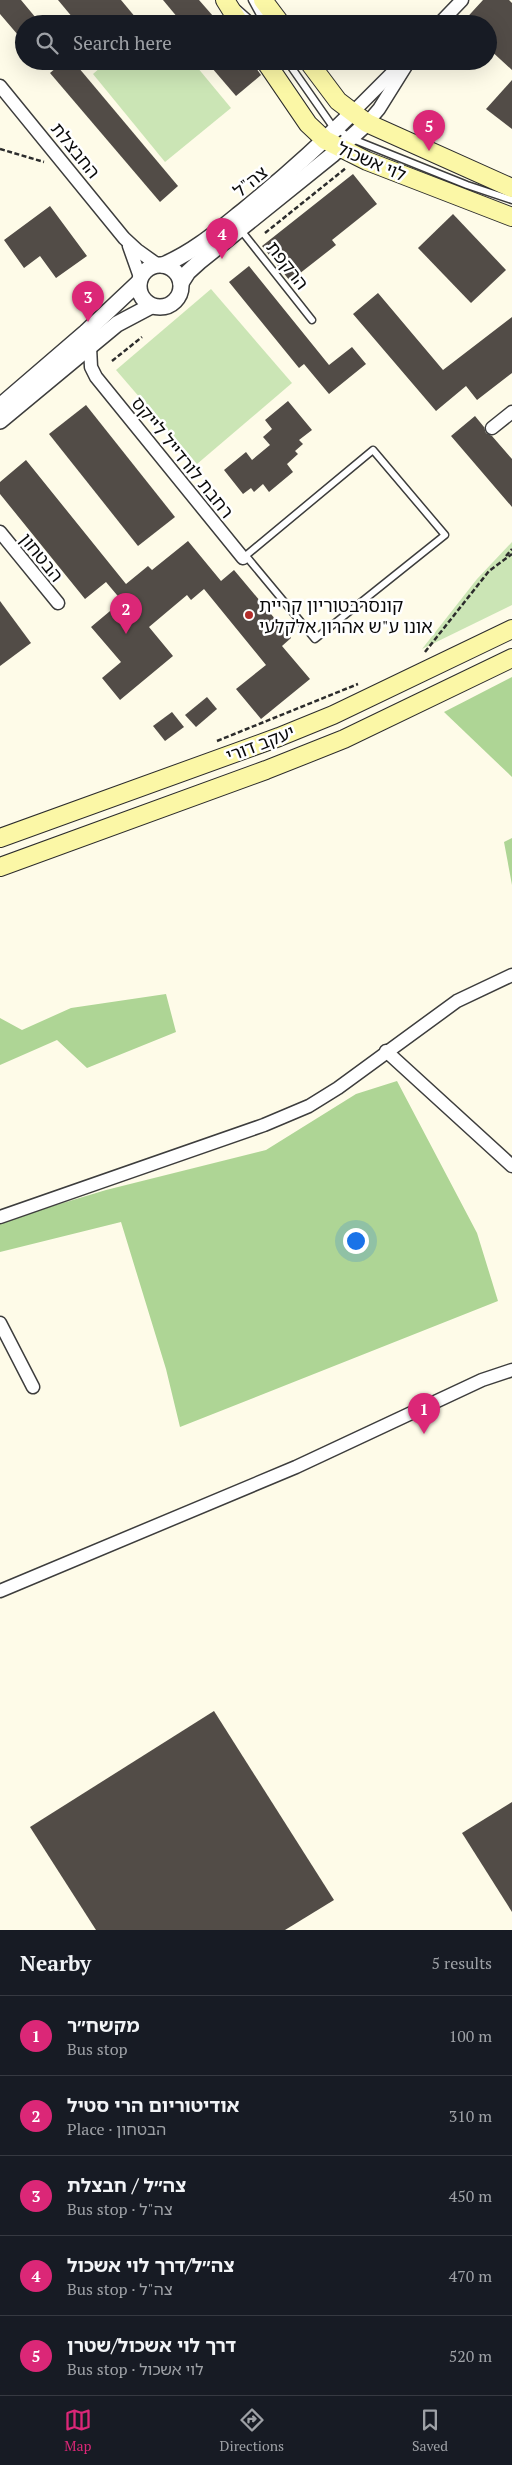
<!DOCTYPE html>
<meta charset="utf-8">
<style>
body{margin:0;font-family:"PT Serif","Noto Sans Hebrew",serif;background:#20242c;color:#f1f3f6}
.you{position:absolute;left:355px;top:1240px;width:18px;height:18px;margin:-12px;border:4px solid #fff;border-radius:50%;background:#1a73e8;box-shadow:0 0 0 8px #1a73e833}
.badge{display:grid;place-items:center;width:32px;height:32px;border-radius:50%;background:#db2777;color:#fff;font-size:16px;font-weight:700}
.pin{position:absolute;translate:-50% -41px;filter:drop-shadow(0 1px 2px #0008)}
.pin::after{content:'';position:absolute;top:26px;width:18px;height:15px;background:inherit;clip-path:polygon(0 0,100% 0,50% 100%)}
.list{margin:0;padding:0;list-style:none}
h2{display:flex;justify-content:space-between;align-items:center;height:65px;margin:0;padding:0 20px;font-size:21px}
h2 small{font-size:16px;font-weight:400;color:#9ea1a6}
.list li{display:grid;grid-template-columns:32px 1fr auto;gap:15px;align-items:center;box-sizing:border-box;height:80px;padding:0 20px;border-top:1px solid #363941}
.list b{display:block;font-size:19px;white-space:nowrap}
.list p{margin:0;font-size:16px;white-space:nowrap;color:#9ea1a6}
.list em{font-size:16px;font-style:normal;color:#9ea1a6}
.icon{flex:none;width:28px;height:28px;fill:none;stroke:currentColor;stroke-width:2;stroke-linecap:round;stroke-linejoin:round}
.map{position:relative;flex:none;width:512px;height:1930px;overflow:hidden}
.search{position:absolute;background:#171b24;box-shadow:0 5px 20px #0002;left:15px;right:15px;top:15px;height:55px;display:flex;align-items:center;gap:12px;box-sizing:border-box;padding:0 18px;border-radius:28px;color:#9ea1a6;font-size:19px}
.sheet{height:465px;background:#171b24}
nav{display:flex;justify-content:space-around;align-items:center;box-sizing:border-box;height:70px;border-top:1px solid #363941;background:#171b24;font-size:14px;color:#9ea1a6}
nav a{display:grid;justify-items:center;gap:2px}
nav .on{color:#db2777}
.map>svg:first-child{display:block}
.green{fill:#cbe5b5}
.forest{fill:#aed595}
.building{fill:#524c47}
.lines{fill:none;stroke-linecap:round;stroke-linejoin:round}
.service-casing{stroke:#3d3d3d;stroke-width:9}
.minor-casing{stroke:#3d3d3d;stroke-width:15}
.tertiary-casing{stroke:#3d3d3d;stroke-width:18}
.secondary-casing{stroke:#2c2c2c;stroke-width:20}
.path{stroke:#2c2c2c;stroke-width:2.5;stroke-dasharray:5 2.5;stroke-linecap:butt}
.service{stroke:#fff;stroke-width:6}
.minor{stroke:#fff;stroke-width:12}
.tertiary{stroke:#fff;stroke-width:15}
.secondary{stroke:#fbf7a6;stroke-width:18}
.poi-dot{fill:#b22d2a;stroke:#fff;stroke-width:2}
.labels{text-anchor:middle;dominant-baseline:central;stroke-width:5;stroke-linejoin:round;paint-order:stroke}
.street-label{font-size:18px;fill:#0a0a0a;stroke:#fff}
.poi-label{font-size:18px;fill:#0a0a0a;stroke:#fff;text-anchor:start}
</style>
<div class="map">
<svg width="512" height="1930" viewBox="0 0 512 1930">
<rect width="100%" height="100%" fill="#fefbe8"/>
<!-- green -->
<g class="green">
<polygon points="108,61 192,61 231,108 165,162 93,74"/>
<polygon points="211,289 292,383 197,464 116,370"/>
<polygon points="512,542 512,605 422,649 477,579"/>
</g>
<!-- forest -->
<g class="forest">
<polygon points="512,677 512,777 444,712"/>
<polygon points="512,838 512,885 504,842"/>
<polygon points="166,994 176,1032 87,1068 57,1040 0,1065 0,1018 22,1030 71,1008"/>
<polygon points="397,1081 477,1233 498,1301 180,1427 166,1369 121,1222 0,1252 0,1222 106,1190 266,1150 356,1094"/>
</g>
<!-- building -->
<g class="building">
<polygon points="0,0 21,0 41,24 24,24 24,42 0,14"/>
<polygon points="58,0 121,0 141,24 78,24"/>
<polygon points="163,0 199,0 220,24 183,24"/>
<polygon points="483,0 509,0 512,3 512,70 488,48 488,24 461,24"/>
<polygon points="64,61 73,61 178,186 160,202 50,73"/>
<polygon points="206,61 251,61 261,75 236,96"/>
<polygon points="512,80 512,129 486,109"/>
<polygon points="353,174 377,204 332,240 336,245 290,281 262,246"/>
<polygon points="50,206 87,256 56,278 40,256 24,268 4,240"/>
<polygon points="453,214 506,270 471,303 418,248"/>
<polygon points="249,266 329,365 352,347 366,364 329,394 304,364 299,368 229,282"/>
<polygon points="378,293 443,370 512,317 512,373 477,400 466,386 436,411 353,314"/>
<polygon points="288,401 312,430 299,440 303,444 295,451 298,454 287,464 293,472 269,492 263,484 254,492 251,488 243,494 224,470 246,452 252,460 270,445 263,437 272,429 265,420"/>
<polygon points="86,405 175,517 138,546 49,434"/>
<polygon points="475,416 484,427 486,433 492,436 512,459 512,507 451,436"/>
<polygon points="26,460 126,584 148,566 152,570 188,541 221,581 234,570 291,638 282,646 310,679 261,719 236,689 266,665 204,589 191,600 187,595 149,627 173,656 120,700 102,678 121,662 91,627 122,601 106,582 85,599 0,494 0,482"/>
<polygon points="0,601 31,643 0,666"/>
<polygon points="207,697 217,709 196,727 185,715"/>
<polygon points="172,712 184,727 165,741 153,726"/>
<polygon points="214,1711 334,1900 285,1930 96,1930 30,1827"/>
<polygon points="512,1802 512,1912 462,1833"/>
</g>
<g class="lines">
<!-- service casing -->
<g class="service-casing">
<g id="service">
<polyline points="252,0 265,24"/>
<polyline points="238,9 255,24"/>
<polyline points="287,61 331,124 350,138 467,185 512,200"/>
<polyline points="240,229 312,320"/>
<polyline points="243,558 373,450 445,535 315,639 246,556"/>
</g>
</g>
<!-- minor casing -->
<g class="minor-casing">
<g id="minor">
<polyline points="439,24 462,0"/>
<polyline points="0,86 124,238 137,250 158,265"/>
<polyline points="352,113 402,63"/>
<polyline points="367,123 379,109 409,61"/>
<polyline points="129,246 140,277"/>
<polyline points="90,347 91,367 96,377 243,558"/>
<polyline points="492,428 512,412"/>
<polyline points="0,532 58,603"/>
<polyline points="386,1051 512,1166"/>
<polyline points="0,1217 264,1125 309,1106 338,1088 457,1001 512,975"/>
<polyline points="0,1323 33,1387"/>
<polyline points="0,1591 296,1467 482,1380 512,1370"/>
</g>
</g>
<!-- tertiary casing -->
<g class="tertiary-casing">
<g id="tertiary">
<circle cx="160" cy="286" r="21"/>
<path d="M 163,265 C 194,252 218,231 244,210 C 282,179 318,147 352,113"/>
<polyline points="181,283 188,272 199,262 332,155 367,123"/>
<polyline points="0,406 86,332 139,282"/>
<polyline points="0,421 117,324 151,306"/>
</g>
</g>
<!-- secondary casing -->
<g class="secondary-casing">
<g id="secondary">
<polyline points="225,0 240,24"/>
<polyline points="263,0 281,24"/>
<polyline points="265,61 308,124 325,140 367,161 512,217"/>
<polyline points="308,61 338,101 367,123 512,188"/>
<polyline points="0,838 279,737 333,715 512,629"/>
<polyline points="0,867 266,770 344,739 512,658"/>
</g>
</g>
<!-- path -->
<g class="path">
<polyline points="0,149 44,162"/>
<polyline points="265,233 346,168"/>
<polyline points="112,361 142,337"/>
<polyline points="506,556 512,549"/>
<polyline points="425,652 489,571 512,554"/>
<polyline points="217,741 358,684"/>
</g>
<!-- service -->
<use href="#service" class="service"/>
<!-- minor -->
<use href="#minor" class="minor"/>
<!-- tertiary -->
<use href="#tertiary" class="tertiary"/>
<!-- secondary -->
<use href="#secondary" class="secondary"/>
</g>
<!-- markers -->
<circle class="poi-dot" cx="249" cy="615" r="5"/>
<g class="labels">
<!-- street labels -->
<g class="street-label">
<text transform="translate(76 150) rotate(51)">החבצלת</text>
<text transform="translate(372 161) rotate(23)">לוי אשכול</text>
<text transform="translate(250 181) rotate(-39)">צה"ל</text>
<text transform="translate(288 265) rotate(52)">הרקפת</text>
<text transform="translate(183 457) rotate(51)">רחבת לורדייל לייקס</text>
<text transform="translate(42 557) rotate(51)">הבטחון</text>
<text transform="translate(260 743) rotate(-21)">יעקב דורי</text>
</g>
<!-- poi labels -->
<g class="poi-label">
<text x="259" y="605">קונסרבטוריון קריית<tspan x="259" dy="21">אונו ע"ש אהרון אלקלעי</tspan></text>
</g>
</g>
</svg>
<div class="you"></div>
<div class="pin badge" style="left:424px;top:1434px">1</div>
<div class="pin badge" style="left:126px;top:634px">2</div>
<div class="pin badge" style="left:88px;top:322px">3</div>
<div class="pin badge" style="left:222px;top:259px">4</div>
<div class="pin badge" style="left:429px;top:151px">5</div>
<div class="search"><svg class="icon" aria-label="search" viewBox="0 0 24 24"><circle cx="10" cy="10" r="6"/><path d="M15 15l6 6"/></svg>Search here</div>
</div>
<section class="sheet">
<h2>Nearby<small>5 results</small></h2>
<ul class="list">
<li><span class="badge">1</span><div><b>מקשח״ר</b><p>Bus stop</p></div><em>100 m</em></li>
<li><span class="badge">2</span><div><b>אודיטוריום הרי סטיל</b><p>Place · הבטחון</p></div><em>310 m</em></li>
<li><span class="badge">3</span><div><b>צה״ל / חבצלת</b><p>Bus stop · צה&quot;ל</p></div><em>450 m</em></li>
<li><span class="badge">4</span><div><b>צה״ל/דרך לוי אשכול</b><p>Bus stop · צה&quot;ל</p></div><em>470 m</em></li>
<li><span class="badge">5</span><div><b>דרך לוי אשכול/שטרן</b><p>Bus stop · לוי אשכול</p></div><em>520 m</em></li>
</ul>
</section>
<nav>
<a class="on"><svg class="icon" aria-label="map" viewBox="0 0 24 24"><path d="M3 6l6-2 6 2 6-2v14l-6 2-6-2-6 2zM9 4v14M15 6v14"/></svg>Map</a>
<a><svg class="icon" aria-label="directions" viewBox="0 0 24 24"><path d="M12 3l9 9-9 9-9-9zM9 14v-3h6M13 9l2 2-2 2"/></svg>Directions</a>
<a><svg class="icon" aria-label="saved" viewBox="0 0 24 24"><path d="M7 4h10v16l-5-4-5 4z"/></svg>Saved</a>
</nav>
